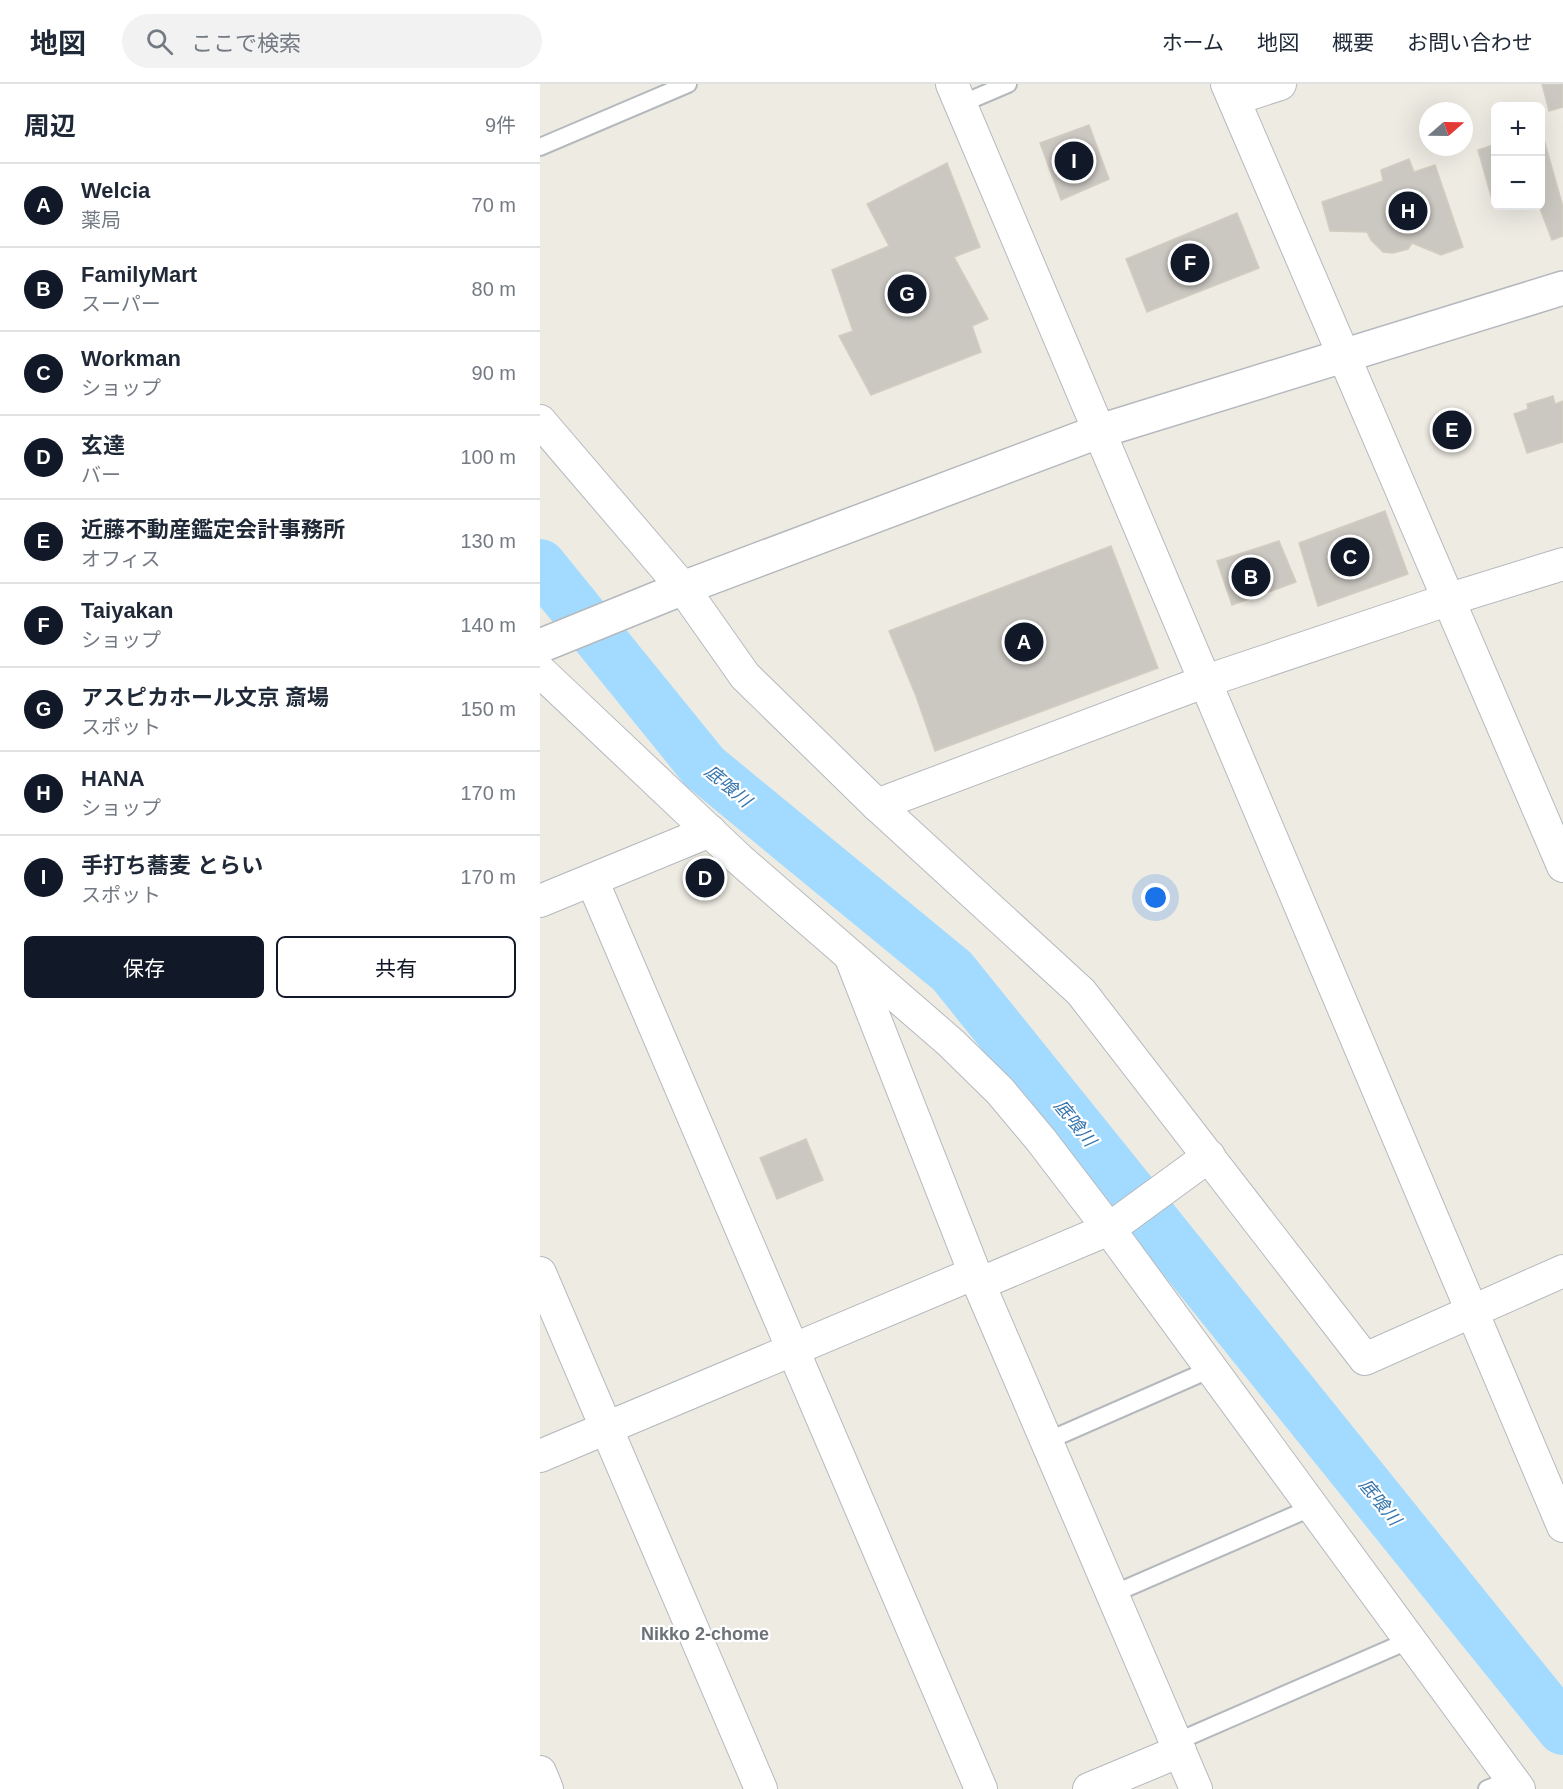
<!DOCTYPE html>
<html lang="ja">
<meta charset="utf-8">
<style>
body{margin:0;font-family:Arial,"Noto Sans JP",sans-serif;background:#f2f2f3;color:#1f2937}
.controls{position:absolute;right:18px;top:18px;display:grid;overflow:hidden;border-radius:9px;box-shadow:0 6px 24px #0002}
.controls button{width:54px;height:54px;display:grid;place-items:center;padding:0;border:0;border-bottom:2px solid #e0e1e3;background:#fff;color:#1f2937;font:30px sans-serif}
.compass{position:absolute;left:879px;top:18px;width:54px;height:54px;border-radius:50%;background:#fff;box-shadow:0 6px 24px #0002;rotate:70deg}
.you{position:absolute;left:616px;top:814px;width:21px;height:21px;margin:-15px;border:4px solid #fff;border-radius:50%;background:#1a73e8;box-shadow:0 0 0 9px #1a73e833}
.badge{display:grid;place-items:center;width:39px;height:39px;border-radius:50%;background:#111827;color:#fff;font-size:20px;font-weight:700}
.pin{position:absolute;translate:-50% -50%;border:3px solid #fff;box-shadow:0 2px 6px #0006}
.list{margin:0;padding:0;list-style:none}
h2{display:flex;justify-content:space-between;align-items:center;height:78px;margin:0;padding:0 24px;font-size:26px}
h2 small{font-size:20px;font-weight:400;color:#747a83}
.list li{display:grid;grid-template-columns:39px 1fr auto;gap:18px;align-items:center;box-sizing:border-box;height:84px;padding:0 24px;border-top:2px solid #e0e1e3}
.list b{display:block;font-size:22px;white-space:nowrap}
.list p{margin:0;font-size:20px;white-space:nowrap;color:#747a83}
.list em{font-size:20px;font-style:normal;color:#747a83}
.actions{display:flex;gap:12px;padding:18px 24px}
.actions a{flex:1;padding:14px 0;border:2px solid #111827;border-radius:9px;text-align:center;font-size:21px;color:#111827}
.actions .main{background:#111827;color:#fff}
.icon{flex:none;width:33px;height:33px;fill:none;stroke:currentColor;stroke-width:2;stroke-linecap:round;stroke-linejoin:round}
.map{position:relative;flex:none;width:1023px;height:1705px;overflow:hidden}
header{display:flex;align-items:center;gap:36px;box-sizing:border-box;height:84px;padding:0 30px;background:#fff;border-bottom:2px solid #e0e1e3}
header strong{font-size:28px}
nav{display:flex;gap:33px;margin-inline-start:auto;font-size:21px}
.search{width:420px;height:54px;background:#f2f2f3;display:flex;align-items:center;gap:15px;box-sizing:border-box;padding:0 21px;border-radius:33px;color:#747a83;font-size:22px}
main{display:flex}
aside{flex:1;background:#fff}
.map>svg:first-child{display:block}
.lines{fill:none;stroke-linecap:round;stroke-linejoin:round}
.river{stroke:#a2dbff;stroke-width:52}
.building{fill:#cbc8c2;stroke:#d3cdc1;stroke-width:1.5}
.service-casing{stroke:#b5b9be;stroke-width:20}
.minor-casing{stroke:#b5b9be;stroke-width:34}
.tertiary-casing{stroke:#b5b9be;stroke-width:36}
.service{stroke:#fff;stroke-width:16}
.minor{stroke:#fff;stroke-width:32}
.tertiary{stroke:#fff;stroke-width:33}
.labels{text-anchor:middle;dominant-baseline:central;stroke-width:4.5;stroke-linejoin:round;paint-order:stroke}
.water-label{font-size:18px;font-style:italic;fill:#3776ad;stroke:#fff}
.neighbourhood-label{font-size:18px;font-weight:bold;fill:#6c7276;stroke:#fff}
</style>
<header>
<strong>地図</strong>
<div class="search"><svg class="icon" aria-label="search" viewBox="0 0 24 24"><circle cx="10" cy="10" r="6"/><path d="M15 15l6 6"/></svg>ここで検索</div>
<nav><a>ホーム</a><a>地図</a><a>概要</a><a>お問い合わせ</a></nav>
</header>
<main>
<aside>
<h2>周辺<small>9件</small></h2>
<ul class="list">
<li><span class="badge">A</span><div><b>Welcia</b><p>薬局</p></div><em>70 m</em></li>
<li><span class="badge">B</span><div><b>FamilyMart</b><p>スーパー</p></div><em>80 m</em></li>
<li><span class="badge">C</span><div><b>Workman</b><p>ショップ</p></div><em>90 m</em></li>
<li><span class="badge">D</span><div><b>玄達</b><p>バー</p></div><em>100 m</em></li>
<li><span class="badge">E</span><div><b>近藤不動産鑑定会計事務所</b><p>オフィス</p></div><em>130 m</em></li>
<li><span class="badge">F</span><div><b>Taiyakan</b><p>ショップ</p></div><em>140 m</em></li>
<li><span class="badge">G</span><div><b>アスピカホール文京 斎場</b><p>スポット</p></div><em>150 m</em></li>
<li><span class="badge">H</span><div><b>HANA</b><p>ショップ</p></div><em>170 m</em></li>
<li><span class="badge">I</span><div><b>手打ち蕎麦 とらい</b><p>スポット</p></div><em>170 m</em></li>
</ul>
<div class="actions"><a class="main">保存</a><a>共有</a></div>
</aside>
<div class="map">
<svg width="1023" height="1705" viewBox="0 0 1023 1705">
<rect width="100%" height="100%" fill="#eeebe3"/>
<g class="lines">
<!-- river -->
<polyline class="river" points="0,481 164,683 412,887 1023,1645"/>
</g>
<!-- building -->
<g class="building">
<polygon points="1002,0 1023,0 1023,23 1009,27"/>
<polygon points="549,41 569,95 521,116 500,59"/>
<polygon points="1001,45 1023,123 1023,152 1012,156 999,122"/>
<polygon points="956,60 956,122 960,122 954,123 938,66"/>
<polygon points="869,75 874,88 895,81 923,163 901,171 872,159 868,165 853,169 843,168 831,156 827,148 790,147 782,118 843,97 841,86"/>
<polygon points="407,79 440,163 414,173 448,235 432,242 441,268 331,311 299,252 313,247 292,186 349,162 327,120"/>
<polygon points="697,129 719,184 607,228 586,175"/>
<polygon points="1013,312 1015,320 1023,317 1023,358 987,369 974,330 988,325 987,320"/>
<polygon points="845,427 868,490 778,522 759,459"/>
<polygon points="739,457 756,498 692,521 677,477"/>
<polygon points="571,462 618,584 395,667 376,612 349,547"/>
<polygon points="266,1055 283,1096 237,1115 220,1074"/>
</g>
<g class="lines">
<!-- service casing -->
<g class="service-casing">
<g id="service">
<polyline points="421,20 468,0"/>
<polyline points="0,63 148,0"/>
<polyline points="507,1357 671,1285"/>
<polyline points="573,1510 773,1423"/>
<polyline points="636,1658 870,1556"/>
<polyline points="947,1705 972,1695"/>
</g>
</g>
<!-- minor casing -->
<g class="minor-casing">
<g id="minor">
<polyline points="412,0 1023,1442"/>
<polyline points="687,0 1023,782"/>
<polyline points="694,15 740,0"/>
<polyline points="0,337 143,504 205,592 337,721 541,908 825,1275 1023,1187"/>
<polyline points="0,587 199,775 411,959 460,1007 501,1056 569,1145 979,1705"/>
<polyline points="337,721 666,597 910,515 1023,480"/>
<polyline points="52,796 441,1705"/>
<polyline points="0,817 170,747"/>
<polyline points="311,874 439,1200 656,1705"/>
<polyline points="0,1189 221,1705"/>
<polyline points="439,1200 569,1145 669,1072"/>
<polyline points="0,1372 435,1189"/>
<polyline points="0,1688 7,1705"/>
<polyline points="549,1705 640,1667"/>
</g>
</g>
<!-- tertiary casing -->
<g class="tertiary-casing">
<polyline id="tertiary" points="0,562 143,504 560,347 1023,204"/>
</g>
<!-- service -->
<use href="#service" class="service"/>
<!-- minor -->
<use href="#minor" class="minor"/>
<!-- tertiary -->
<use href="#tertiary" class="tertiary"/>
</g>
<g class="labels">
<!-- water labels -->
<g class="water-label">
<text transform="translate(188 702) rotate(40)">底喰川</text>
<text transform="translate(535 1039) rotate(51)">底喰川</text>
<text transform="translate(840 1418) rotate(51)">底喰川</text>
</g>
<!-- neighbourhood labels -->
<g class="neighbourhood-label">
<text x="165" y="1550">Nikko 2-chome</text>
</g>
</g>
</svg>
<div class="controls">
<button>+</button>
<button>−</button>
</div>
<svg class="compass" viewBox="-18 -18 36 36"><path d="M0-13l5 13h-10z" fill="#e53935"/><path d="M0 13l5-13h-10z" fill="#747a83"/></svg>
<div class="you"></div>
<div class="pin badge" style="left:484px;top:558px">A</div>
<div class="pin badge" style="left:711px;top:493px">B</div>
<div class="pin badge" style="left:810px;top:473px">C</div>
<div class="pin badge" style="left:165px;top:794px">D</div>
<div class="pin badge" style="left:912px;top:346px">E</div>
<div class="pin badge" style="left:650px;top:179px">F</div>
<div class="pin badge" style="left:367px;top:210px">G</div>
<div class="pin badge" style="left:868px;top:127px">H</div>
<div class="pin badge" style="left:534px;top:77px">I</div>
</div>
</main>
